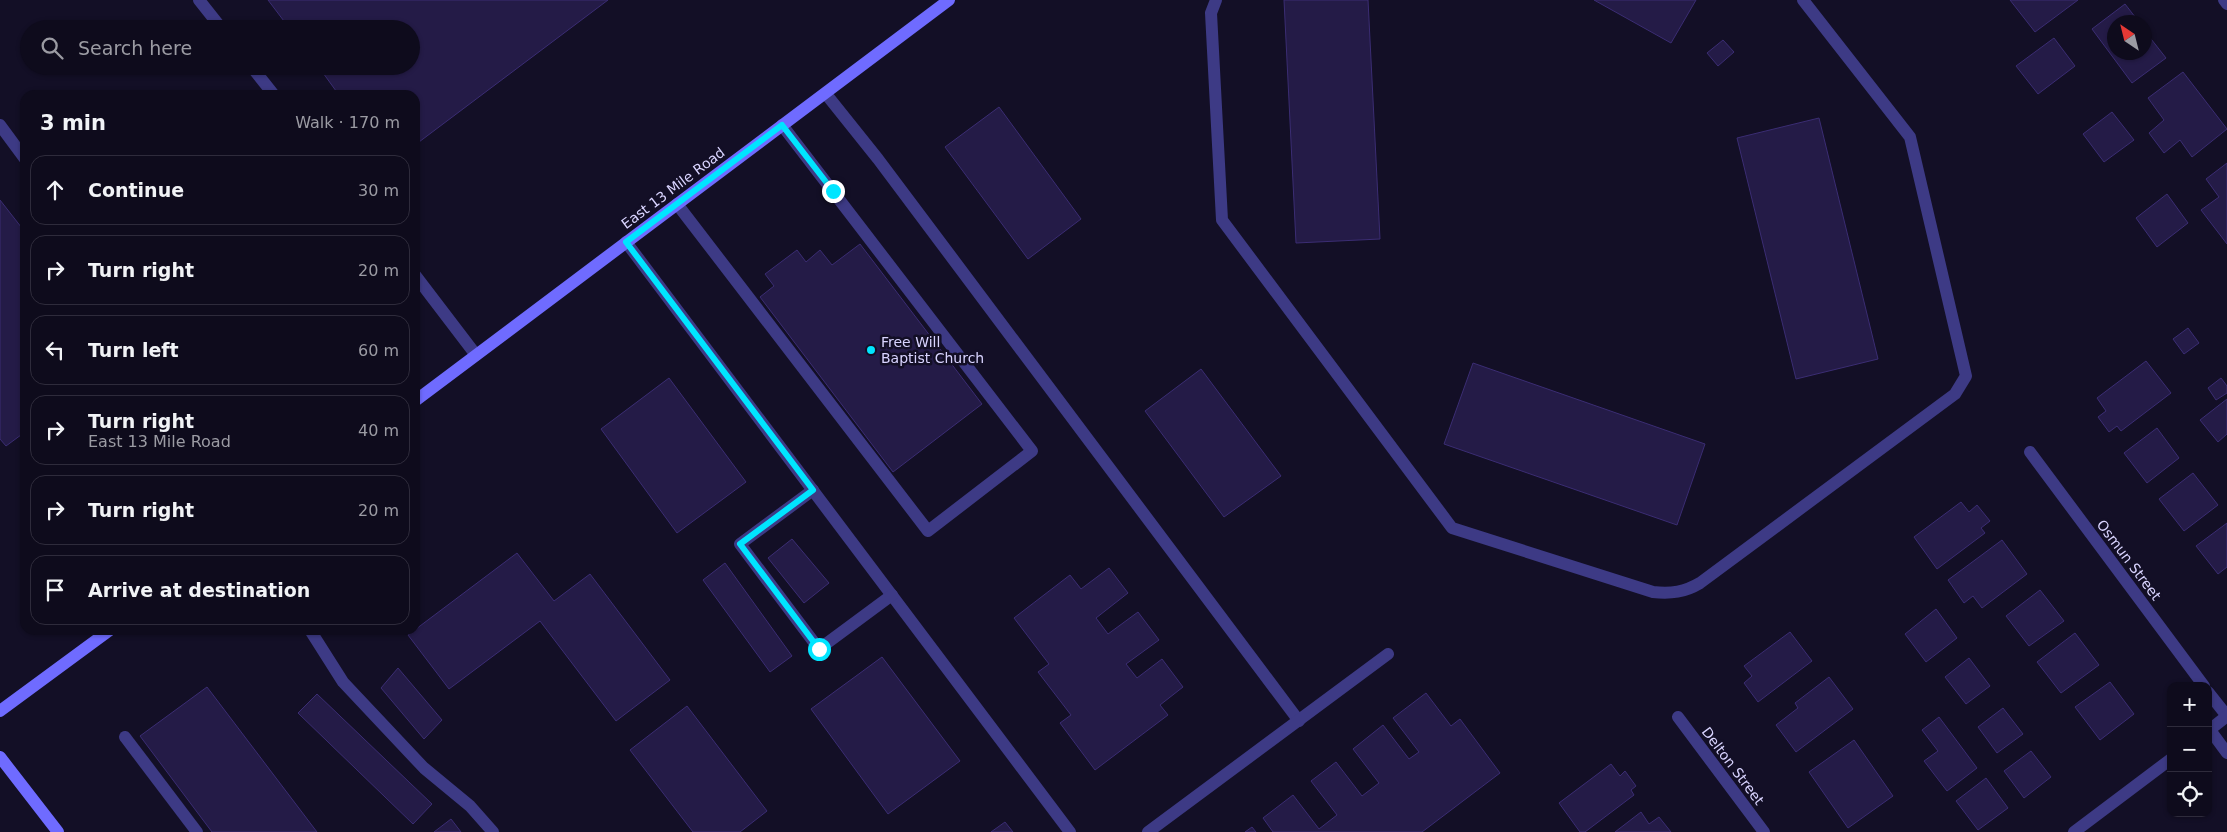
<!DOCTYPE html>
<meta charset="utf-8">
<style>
body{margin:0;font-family:"DejaVu Sans",sans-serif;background:#171425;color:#f1f3f6}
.controls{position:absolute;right:15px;bottom:15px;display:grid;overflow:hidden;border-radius:10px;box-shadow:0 1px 4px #0004}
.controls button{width:45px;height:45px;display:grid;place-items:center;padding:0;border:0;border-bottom:1px solid #2e2b3b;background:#0e0b1c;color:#f1f3f6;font:25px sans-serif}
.compass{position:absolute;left:2107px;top:15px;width:45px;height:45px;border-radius:50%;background:#0e0b1c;box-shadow:0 1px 4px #0004;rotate:325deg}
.stop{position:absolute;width:15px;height:15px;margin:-11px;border:4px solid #00e5ff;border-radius:50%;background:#fff}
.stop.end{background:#00e5ff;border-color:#fff;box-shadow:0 1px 5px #0008}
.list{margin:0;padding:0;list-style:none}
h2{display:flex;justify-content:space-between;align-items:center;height:65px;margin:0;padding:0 20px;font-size:21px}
h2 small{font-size:16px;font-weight:400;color:#9b9ba3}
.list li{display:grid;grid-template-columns:32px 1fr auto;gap:15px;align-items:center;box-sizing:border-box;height:70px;margin:0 10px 10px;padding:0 10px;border:1px solid #2e2b3b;border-radius:15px}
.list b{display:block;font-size:19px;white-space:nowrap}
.list p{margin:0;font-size:16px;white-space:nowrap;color:#9b9ba3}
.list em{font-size:16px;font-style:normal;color:#9b9ba3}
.icon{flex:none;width:28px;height:28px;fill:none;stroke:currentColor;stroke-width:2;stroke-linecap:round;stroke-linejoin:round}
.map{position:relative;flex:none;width:2227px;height:832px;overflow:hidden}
.search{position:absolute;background:#0e0b1c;box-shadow:0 1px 4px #0004;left:20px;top:20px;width:400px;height:55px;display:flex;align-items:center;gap:12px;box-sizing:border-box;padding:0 18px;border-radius:28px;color:#9b9ba3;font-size:19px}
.panel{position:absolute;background:#0e0b1c;box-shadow:0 1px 4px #0004;left:20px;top:90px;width:400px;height:545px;border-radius:15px}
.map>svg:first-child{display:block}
.building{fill:#241b47;stroke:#3b2d73}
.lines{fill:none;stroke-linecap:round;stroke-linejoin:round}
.lane{stroke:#3d3a85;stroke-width:12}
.street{stroke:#3d3a85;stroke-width:12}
.secondary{stroke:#6f6bff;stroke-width:12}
.route{stroke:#00e5ff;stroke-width:6}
.poi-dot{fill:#00e5ff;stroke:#130f26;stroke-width:2}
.labels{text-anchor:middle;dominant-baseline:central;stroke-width:5;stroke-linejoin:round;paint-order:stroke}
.street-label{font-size:14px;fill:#d9d4ff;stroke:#130f26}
.poi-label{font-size:14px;fill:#d9d4ff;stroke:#130f26;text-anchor:start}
</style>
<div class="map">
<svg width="2227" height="832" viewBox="0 0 2227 832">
<rect width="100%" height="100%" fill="#130f26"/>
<!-- building -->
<g class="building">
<polygon points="268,0 608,0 415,145 415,95 339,95 318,66 411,66 411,29 290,29"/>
<polygon points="1284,0 1368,0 1380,239 1296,243"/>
<polygon points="1594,0 1696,0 1671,43"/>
<polygon points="2010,0 2078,0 2035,32"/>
<polygon points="2125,4 2139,22 2114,22 2114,52 2144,52 2144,30 2166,58 2132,83 2092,29"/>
<polygon points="2054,38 2075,66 2038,94 2016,66"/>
<polygon points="1723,40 1734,52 1718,66 1707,53"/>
<polygon points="2183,72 2227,129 2192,157 2180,140 2164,153 2149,133 2164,120 2148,98"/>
<polygon points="999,107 1081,219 1028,259 945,147"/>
<polygon points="2112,112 2134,140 2104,162 2083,134"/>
<polygon points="1819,118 1878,359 1796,379 1737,138"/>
<polygon points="2227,163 2227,244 2201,210 2219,197 2206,179"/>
<polygon points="2167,194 2188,223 2157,247 2136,218"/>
<polygon points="0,200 25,232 25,432 6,446 0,439"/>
<polygon points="860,244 982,404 893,472 760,297 774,286 765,274 797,250 806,262 820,250 832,265"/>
<polygon points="2188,328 2199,343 2184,354 2173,339"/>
<polygon points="2146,361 2171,393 2121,431 2117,426 2109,432 2098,417 2106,411 2097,398"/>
<polygon points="1473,363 1705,444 1677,525 1444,444"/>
<polygon points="1201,369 1281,476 1224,517 1145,411"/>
<polygon points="669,378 746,482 677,533 601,429"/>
<polygon points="2221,378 2227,386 2227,393 2216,400 2208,388"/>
<polygon points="2227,399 2227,434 2218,442 2200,420"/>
<polygon points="2157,428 2179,458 2147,483 2124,453"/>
<polygon points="2193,473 2218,505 2184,531 2159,499"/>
<polygon points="1961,502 1969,512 1977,505 1990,521 1981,528 1985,533 1937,569 1914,537"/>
<polygon points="2227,523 2227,567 2218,574 2196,546"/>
<polygon points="792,539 829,583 804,603 768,558"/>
<polygon points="2002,540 2027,574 1982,608 1973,596 1964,603 1948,580"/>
<polygon points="517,553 554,601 590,574 670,680 616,721 540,621 449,689 408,635"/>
<polygon points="725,563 792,656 770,672 703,580"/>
<polygon points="1109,568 1128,593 1096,618 1108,634 1138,612 1159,640 1126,664 1137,678 1162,659 1183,687 1160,705 1168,715 1095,770 1060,723 1071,715 1038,672 1049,664 1014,618 1070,575 1081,589"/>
<polygon points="2040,590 2064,621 2029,646 2006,616"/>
<polygon points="1936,609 1957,638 1926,662 1905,634"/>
<polygon points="1790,632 1812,661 1758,702 1744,683 1752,676 1744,666"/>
<polygon points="2075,633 2099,665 2061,693 2037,662"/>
<polygon points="882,657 960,761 888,814 811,709"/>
<polygon points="1969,658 1990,686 1966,704 1945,677"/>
<polygon points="398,668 442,720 424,739 381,688"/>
<polygon points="1829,677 1853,709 1796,752 1776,725 1798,708 1795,703"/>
<polygon points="2110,682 2134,714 2100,740 2075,707"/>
<polygon points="207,687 317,832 212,832 140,736"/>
<polygon points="1426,693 1451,726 1460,719 1500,773 1422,832 1273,832 1263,818 1293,795 1319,829 1337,815 1311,781 1336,762 1362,796 1379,783 1353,749 1383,725 1409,759 1419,752 1393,718"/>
<polygon points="317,694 432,804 413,824 298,713"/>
<polygon points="687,706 767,811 740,832 693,832 630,750"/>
<polygon points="2003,708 2023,734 1997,753 1978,727"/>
<polygon points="1939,717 1977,768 1947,791 1924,761 1938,751 1922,730"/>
<polygon points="1854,740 1893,796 1848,828 1809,772"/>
<polygon points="2031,751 2051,777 2024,798 2004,771"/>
<polygon points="1611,764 1620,776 1625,771 1636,786 1631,790 1634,795 1585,832 1580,832 1559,803"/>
<polygon points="1986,778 2008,808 1978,830 1956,801"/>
<polygon points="1641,812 1649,824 1659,817 1671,832 1615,832"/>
<polygon points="451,819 461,832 434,832"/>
<polygon points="1005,822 1013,832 991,832"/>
<polygon points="1252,827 1256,832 1245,832"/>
</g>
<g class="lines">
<!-- lane -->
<g class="lane">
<polyline points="199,0 222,29"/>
<path d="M 1216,0 L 1211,13 L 1222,220 L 1452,528 L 1653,592 C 1671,594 1685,592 1700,583 L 1955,394 L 1966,376 L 1910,137 L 1803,0"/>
<polyline points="251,66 274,95"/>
<polyline points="826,94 878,159 1299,721"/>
<polyline points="0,125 25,159"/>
<polyline points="677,204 928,531 1032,451 782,125"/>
<polyline points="626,242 1070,832"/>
<polyline points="415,275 476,355"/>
<polyline points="813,490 740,544 819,649 892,595"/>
<polyline points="310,630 343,682 424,768 470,806 493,832"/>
<polyline points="2210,730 2227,753"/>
<polyline points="125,737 197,832"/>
<polyline points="1148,832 1388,654"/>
</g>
<!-- street -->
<g class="street">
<polyline points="2224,0 2227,4"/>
<polyline points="2030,452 2204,686"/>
<polyline points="2208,692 2227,716"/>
<polyline points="1678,717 1764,832"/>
<polyline points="2208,731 2227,716"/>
<polyline points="2074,832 2171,759"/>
</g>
<!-- secondary -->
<g class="secondary">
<polyline points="415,401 949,0"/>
<polyline points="0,711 110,630"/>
<polyline points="0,757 58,832"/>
</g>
</g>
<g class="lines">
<!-- route -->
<polyline class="route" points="819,649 740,544 813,490 626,242 782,125 833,191"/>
</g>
<!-- markers -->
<circle class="poi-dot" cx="871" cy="350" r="5"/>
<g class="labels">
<!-- street labels -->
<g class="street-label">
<text transform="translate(673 188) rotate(-37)">East 13 Mile Road</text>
<text transform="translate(2129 560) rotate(53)">Osmun Street</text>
<text transform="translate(1733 766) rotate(53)">Delton Street</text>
</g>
<!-- poi labels -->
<g class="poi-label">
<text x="881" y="342">Free Will<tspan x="881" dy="16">Baptist Church</tspan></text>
</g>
</g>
</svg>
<div class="controls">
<button>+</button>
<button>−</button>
<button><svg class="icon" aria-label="locate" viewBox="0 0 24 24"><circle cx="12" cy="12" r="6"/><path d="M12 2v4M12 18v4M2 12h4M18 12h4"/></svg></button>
</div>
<svg class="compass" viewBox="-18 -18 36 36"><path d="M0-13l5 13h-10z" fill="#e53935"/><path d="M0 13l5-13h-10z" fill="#9b9ba3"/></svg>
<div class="stop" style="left:819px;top:649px"></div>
<div class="stop end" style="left:833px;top:191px"></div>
<div class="search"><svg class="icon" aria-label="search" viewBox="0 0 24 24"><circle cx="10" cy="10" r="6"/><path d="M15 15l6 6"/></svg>Search here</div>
<section class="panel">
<h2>3 min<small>Walk · 170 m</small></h2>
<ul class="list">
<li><svg class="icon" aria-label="ahead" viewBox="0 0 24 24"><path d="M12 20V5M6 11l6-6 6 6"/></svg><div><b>Continue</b></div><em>30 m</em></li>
<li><svg class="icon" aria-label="right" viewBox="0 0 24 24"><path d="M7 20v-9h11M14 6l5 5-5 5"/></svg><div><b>Turn right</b></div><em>20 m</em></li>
<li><svg class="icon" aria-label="left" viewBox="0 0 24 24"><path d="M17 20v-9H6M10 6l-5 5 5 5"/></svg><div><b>Turn left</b></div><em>60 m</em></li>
<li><svg class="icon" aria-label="right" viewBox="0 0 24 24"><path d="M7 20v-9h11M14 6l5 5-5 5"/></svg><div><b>Turn right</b><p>East 13 Mile Road</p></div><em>40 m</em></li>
<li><svg class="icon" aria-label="right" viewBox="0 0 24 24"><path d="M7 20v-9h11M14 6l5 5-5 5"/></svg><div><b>Turn right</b></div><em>20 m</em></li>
<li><svg class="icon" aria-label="arrive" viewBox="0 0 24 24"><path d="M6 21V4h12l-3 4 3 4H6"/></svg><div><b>Arrive at destination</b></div></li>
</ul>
</section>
</div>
